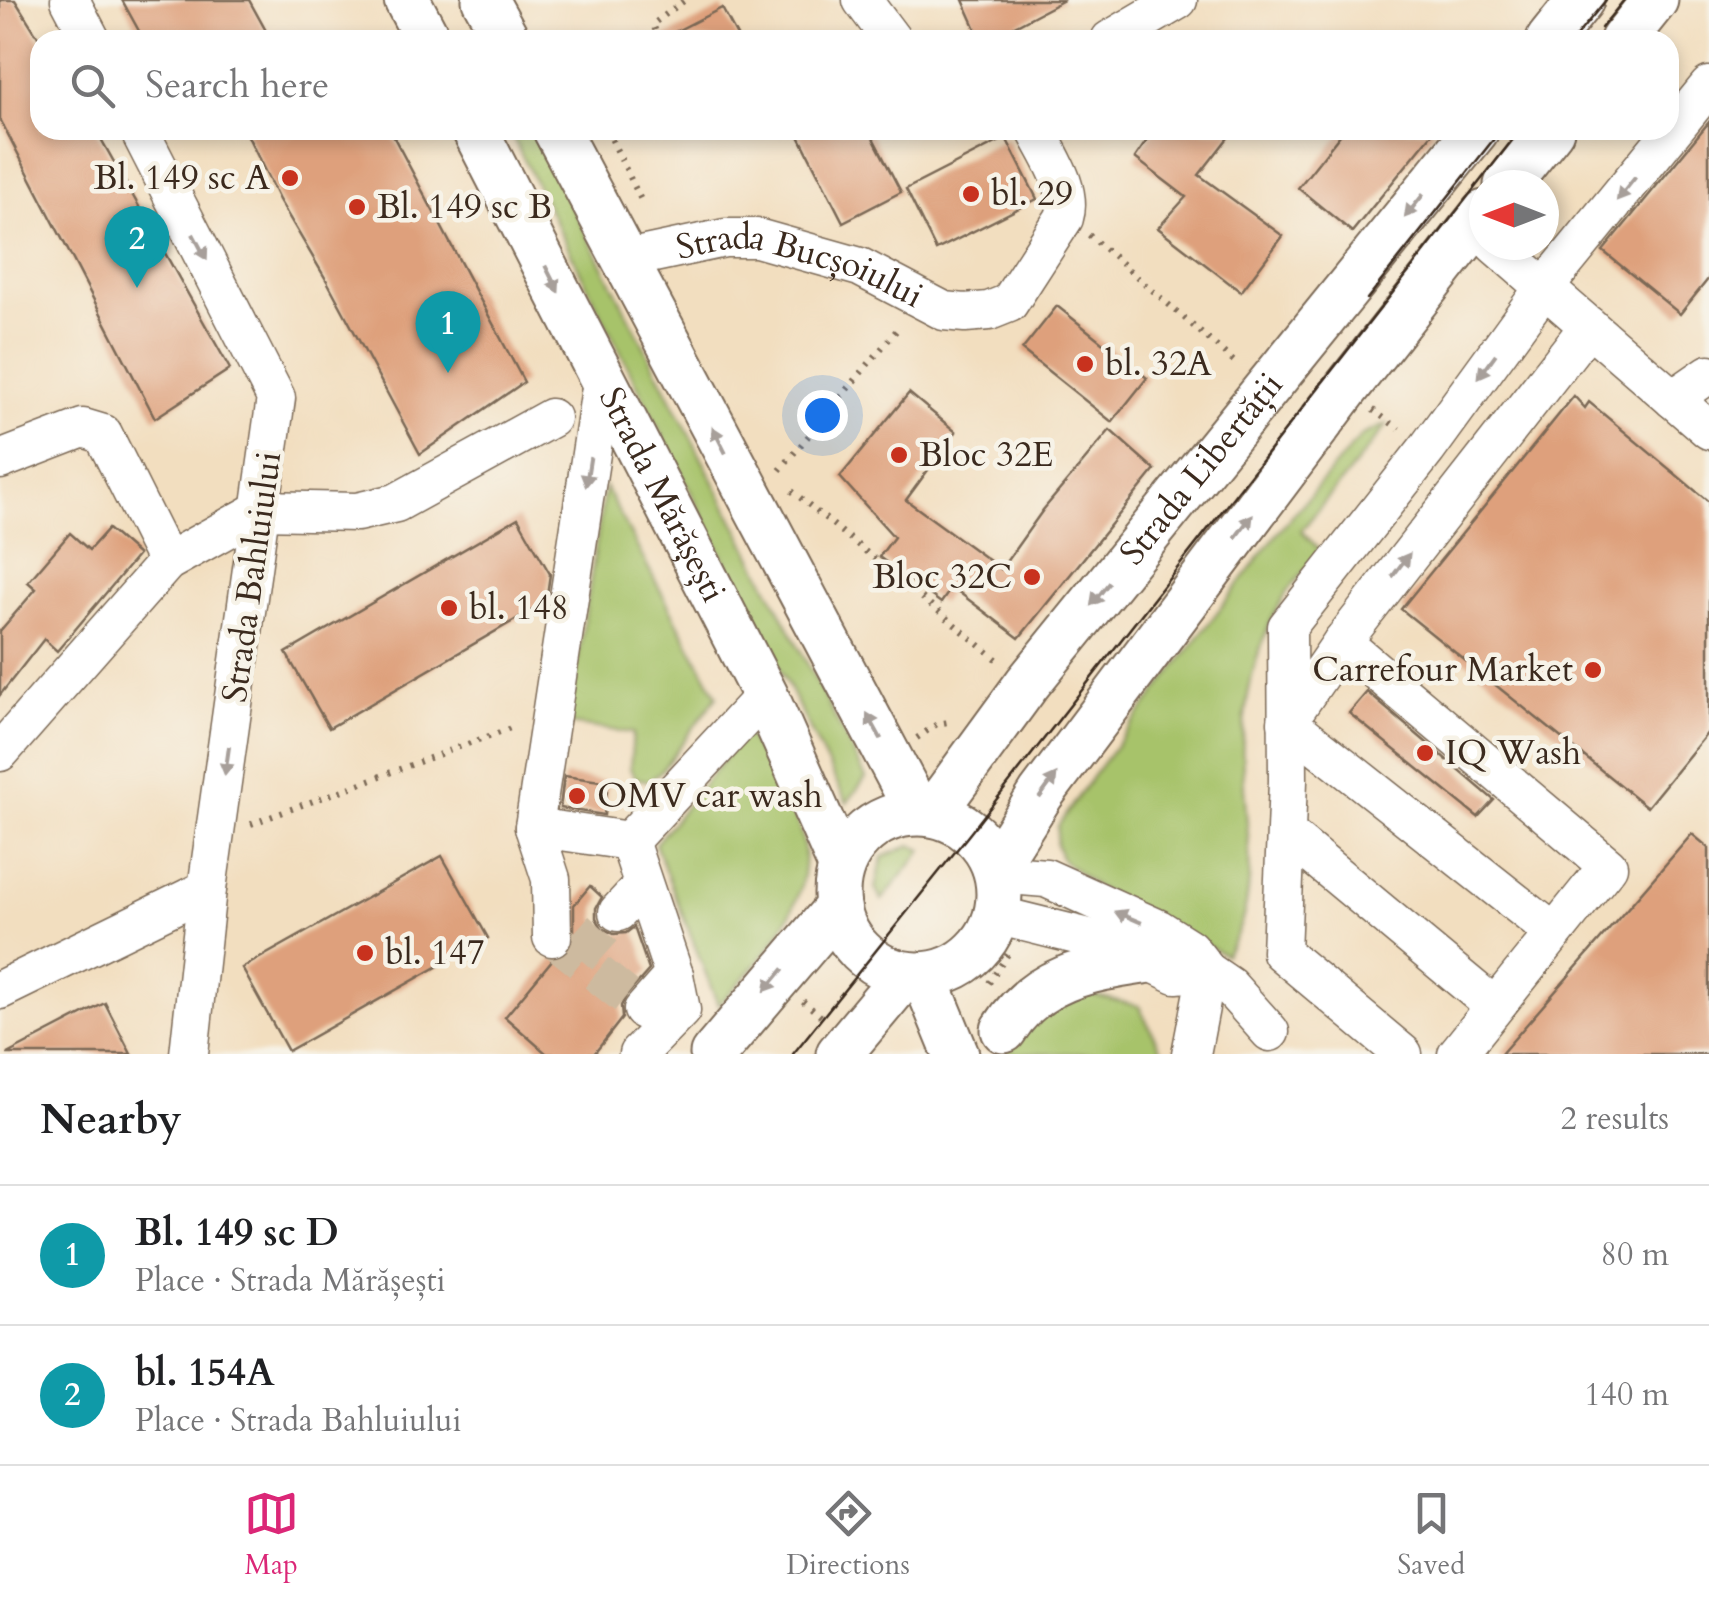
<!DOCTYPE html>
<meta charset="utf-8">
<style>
body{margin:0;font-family:Cardo,serif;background:#f2f2f2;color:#202124}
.compass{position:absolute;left:1469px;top:170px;width:90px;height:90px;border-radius:50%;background:#fff;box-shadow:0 5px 15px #0003;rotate:270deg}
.you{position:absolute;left:822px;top:415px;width:35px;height:35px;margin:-25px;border:8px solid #fff;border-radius:50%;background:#1a73e8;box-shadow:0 0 0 15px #1a73e833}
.badge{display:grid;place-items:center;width:65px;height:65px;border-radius:50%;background:#db2777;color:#fff;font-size:32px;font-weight:700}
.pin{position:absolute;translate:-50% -82px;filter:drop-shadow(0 2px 5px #0008)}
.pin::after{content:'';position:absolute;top:52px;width:35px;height:30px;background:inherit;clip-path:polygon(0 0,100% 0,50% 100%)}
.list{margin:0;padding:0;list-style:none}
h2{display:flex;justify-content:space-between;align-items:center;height:130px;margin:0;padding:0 40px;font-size:42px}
h2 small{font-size:32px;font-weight:400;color:#757577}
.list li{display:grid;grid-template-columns:65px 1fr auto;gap:30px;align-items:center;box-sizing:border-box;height:140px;padding:0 40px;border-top:2px solid #e0e0e0}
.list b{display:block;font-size:38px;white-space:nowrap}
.list p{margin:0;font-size:32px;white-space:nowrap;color:#757577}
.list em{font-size:32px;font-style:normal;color:#757577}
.icon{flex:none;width:55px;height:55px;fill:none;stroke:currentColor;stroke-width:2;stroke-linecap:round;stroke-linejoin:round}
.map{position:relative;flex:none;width:1709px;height:1054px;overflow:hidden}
.search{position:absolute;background:#fff;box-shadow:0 5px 15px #0003;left:30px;right:30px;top:30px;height:110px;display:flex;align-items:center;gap:25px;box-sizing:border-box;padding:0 35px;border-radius:30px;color:#757577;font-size:38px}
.sheet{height:410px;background:#fff}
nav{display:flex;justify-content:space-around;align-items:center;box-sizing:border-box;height:140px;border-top:2px solid #e0e0e0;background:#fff;font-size:28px;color:#757577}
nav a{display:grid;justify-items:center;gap:5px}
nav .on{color:#db2777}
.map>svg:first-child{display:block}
.green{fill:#a7c36a;stroke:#717644;stroke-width:2.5}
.building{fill:#dea07c}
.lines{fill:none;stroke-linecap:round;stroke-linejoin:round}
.minor-tunnel{stroke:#cdba9f;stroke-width:38;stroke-dasharray:38 19;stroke-linecap:butt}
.minor-casing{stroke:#7b6956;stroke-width:41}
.major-casing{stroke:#7b6956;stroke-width:49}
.path{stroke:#7b6956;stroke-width:6;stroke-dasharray:2.5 8;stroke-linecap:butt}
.minor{stroke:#fff;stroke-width:38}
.major{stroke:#fff;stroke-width:45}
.tram{stroke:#3b2a1e;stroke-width:2.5}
.oneway{fill:#a79f9a}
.poi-dot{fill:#c8321e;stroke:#f7f3e8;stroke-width:4}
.labels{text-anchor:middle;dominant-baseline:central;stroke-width:9;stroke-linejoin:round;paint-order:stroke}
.poi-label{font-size:35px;fill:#3b2a1e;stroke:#f7f3e8;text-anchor:start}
.street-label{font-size:35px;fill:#3b2a1e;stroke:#f7f3e8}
</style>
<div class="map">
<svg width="1709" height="1054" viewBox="0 0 1709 1054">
<rect width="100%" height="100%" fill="#f7f3e8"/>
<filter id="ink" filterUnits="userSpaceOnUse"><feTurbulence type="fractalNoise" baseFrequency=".01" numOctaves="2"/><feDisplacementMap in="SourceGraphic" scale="20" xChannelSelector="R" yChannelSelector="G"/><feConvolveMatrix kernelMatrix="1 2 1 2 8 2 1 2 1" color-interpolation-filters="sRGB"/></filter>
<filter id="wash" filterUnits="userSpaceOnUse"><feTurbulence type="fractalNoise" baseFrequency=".0048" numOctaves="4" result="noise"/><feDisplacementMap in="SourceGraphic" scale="40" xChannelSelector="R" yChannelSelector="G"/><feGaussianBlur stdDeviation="2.25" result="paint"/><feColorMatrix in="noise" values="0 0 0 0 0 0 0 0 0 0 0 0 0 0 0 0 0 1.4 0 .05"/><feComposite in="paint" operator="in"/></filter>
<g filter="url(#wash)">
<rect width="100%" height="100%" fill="#f2debf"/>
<!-- green -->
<g class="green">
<polygon points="509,130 533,130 866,778 847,803"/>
<path d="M 1388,424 L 1301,531 L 1322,552 C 1311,565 1296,578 1287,592 C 1259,636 1246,687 1243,738 C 1238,809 1270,892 1225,955 L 1098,888 L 1062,860 L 1056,844 L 1058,826 L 1089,781 L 1276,535 L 1362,435 Z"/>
<polygon points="605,487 717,696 662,770 648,781 636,778 630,769 633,733 568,724"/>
<path d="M 746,732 C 766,765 800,811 804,849 C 810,909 758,965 718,1005 L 655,844 Z"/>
<polygon points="911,845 923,850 882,900 875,888 883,857"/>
<polygon points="1067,989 1139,1006 1163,1054 1006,1054 1005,1049"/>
</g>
<g id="blocks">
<!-- building -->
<g class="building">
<polygon points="0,0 15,0 40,40 40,130 96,130 230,369 155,418 0,119"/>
<polygon points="122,0 249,0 271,40 144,40"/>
<polygon points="963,0 1064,0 988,40 981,40"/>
<polygon points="722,8 739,40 659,40"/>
<polygon points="1709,122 1709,278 1680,314 1603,251"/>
<polygon points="245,130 390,130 524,382 420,454 327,281 279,200"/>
<polygon points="796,130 869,130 901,192 843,222"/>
<polygon points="1154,130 1234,130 1199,175 1283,236 1241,292 1158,228 1186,197 1135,158"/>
<polygon points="1344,130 1435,130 1352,232 1298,188"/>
<polygon points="1006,138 1037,199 936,250 906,189"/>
<polygon points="1057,306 1147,378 1112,422 1022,350"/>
<polygon points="909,393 956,432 906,500 1001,569 1043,510 1110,430 1155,470 1019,638 952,587 941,603 879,557 894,537 840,477"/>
<polygon points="1574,396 1585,408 1589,402 1709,502 1709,731 1647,807 1401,609"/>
<polygon points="518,518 550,574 546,602 329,728 286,653"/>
<polygon points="108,529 138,555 57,651 44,639 0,695 0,631 36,589 28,582 70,533 89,550"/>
<polygon points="1367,692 1494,800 1478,817 1349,713"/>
<polygon points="564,776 608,782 604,815 560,808"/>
<polygon points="1692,834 1709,848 1709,1054 1501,1054"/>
<polygon points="442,856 488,938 288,1051 242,968"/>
<polygon points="590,886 602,897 596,908 596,918 602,928 614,934 626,933 634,927 649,970 626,996 621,1006 622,1018 594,1054 547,1054 505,1017 553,959 563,957 571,949 574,937 574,905"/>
<polygon points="105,1003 131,1054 7,1054"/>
</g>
</g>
</g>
<g filter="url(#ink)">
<use href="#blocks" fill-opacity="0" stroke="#7b6956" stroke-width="2.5"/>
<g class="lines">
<!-- minor-tunnel -->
<g class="minor-tunnel">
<polyline points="552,937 636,1004"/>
<polyline points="578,957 618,912"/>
</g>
<!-- minor casing -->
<g class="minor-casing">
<g id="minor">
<polyline points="70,0 91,40"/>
<polyline points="862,0 892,40"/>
<polyline points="1110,40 1178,0"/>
<polyline points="139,130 276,398 207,889 189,1054"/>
<polyline points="1495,245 1709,430"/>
<path id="s1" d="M 626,259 L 725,238 L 757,238 L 860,267 L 944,311 L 965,313 L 989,311 L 1009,303 L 1064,218 C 1073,189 1049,156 1036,130"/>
<polyline points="1673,399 1709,374"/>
<polyline points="0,460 83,428 103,434 167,562"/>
<polyline points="1342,642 1608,866 1457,1054"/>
<polyline points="0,752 167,562 260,510 357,512 396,503 551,418"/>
<polyline points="534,827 629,841"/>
<polyline points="1287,834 1494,1006"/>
<polyline points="629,841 674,975 681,1010 638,1054"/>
<polyline points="629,841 765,695"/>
<polyline points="996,874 1046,878 1159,929 1189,948 1207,971 1229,986 1270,1032"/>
<polyline points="618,912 643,885"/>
<polyline points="996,915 1113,944 1176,974 1207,971"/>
<polyline points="1553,932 1287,722 1342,642 1589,326"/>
<polyline points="552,937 551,879 534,827 603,375"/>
<polyline points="0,990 207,889"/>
<polyline points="643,1010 674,975"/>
<polyline points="1191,1054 1207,971"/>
<polyline points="1403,1054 1281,952 1288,781 1287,627 1427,449 1544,288 1709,86"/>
</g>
</g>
<!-- major casing -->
<g class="major-casing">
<g id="major">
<polyline points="407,0 428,40"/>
<polyline points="485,0 507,40"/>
<polyline points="1549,40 1581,0"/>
<polyline points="1623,40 1655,0"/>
<path id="s2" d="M 475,130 L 765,695 L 841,866"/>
<polyline points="556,130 918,812"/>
<polyline points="1507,185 1551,130"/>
<circle cx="918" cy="894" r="81"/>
<path id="s3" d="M 932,814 L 1027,684 L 1476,130"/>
<polyline points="995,867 1041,794 1345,390 1484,213"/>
<polyline points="924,976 956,1054"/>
<path d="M 1004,1030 C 1037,976 1091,969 1149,960"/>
<polyline points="713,1054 838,907"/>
<polyline points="839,1054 905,975"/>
</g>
</g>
<!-- path -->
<g class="path">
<polyline points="659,40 653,24 685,0"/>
<polyline points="607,130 642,202"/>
<polyline points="1089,235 1238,365"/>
<polyline points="1373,410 1399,429"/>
<polyline points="780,470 901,325"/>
<polyline points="792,491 999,661"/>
<polyline points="917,738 937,724 954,721"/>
<polyline points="251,824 516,726"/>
<polyline points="989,983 1010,951"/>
<polyline points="803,1001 824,1019"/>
</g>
<!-- minor -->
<use href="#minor" class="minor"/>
<!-- major -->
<use href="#major" class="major"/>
<!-- tram -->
<g class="tram">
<polyline points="1601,28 1624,0"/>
<polyline points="1573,40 1606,0"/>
<polyline points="1367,299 1501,130"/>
<polyline points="793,1054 971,832 1520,130"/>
</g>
</g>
<!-- one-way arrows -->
<defs><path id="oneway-solid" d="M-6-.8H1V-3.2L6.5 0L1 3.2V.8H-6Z" transform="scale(2.5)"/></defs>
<g class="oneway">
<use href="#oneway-solid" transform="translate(1626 189) rotate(129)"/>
<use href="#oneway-solid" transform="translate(1414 206) rotate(129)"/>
<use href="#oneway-solid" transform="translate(200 247) rotate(62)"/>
<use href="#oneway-solid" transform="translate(552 279) rotate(63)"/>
<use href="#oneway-solid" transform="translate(1487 366) rotate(126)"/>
<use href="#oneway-solid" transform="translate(719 440) rotate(-117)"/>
<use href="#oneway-solid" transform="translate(588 472) rotate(99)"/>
<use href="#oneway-solid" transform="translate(1244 526) rotate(-53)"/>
<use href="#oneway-solid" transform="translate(1401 565) rotate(-53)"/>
<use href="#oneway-solid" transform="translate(1100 594) rotate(129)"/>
<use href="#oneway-solid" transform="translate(874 726) rotate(-119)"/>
<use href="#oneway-solid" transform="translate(227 761) rotate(98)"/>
<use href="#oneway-solid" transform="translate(1048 786) rotate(-54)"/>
<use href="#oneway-solid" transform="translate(1128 917) rotate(-157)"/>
<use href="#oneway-solid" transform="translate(774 980) rotate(130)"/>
</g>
</g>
<!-- markers -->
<g class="poi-dot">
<circle cx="290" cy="178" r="10"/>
<circle cx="971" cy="194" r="10"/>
<circle cx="357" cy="207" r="10"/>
<circle cx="1085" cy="364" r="10"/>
<circle cx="899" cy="455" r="10"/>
<circle cx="1032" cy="577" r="10"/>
<circle cx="449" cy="608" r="10"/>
<circle cx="1593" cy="670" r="10"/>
<circle cx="1425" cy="753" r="10"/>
<circle cx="577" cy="796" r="10"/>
<circle cx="365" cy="953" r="10"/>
</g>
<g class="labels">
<!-- poi labels -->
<g class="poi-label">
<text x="270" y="178" text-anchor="end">Bl. 149 sc A</text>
<text x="991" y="194">bl. 29</text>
<text x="377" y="207">Bl. 149 sc B</text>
<text x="1105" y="364">bl. 32A</text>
<text x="919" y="455">Bloc 32E</text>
<text x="1012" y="577" text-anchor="end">Bloc 32C</text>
<text x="469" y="608">bl. 148</text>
<text x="1573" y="670" text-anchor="end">Carrefour Market</text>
<text x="1445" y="753">IQ Wash</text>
<text x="597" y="796">OMV car wash</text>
<text x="385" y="953">bl. 147</text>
</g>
<!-- street labels -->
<g class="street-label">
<text stroke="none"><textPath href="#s1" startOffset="180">Strada Bucșoiului</textPath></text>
<text stroke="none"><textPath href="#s3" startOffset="438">Strada Libertății</textPath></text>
<text stroke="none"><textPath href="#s2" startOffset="410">Strada Mărășești</textPath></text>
<text transform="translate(252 577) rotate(-82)">Strada Bahluiului</text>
</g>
</g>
</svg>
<svg class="compass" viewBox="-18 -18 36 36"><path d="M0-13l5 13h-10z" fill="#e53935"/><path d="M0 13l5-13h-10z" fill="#757577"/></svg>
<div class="you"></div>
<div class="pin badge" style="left:448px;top:373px;background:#0f9aa8">1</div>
<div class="pin badge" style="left:137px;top:288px;background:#0f9aa8">2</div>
<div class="search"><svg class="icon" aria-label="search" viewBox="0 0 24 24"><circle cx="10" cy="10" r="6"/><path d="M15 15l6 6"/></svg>Search here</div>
</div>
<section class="sheet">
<h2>Nearby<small>2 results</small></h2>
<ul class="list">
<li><span class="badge" style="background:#0f9aa8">1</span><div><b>Bl. 149 sc D</b><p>Place · Strada Mărășești</p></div><em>80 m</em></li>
<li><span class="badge" style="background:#0f9aa8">2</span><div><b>bl. 154A</b><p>Place · Strada Bahluiului</p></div><em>140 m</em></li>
</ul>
</section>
<nav>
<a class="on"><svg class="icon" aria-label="map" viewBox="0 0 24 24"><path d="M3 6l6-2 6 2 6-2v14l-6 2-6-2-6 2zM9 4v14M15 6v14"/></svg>Map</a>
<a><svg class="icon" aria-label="directions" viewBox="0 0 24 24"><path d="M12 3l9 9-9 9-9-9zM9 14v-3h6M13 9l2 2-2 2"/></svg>Directions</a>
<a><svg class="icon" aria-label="saved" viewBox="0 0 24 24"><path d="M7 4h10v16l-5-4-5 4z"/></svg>Saved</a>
</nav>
